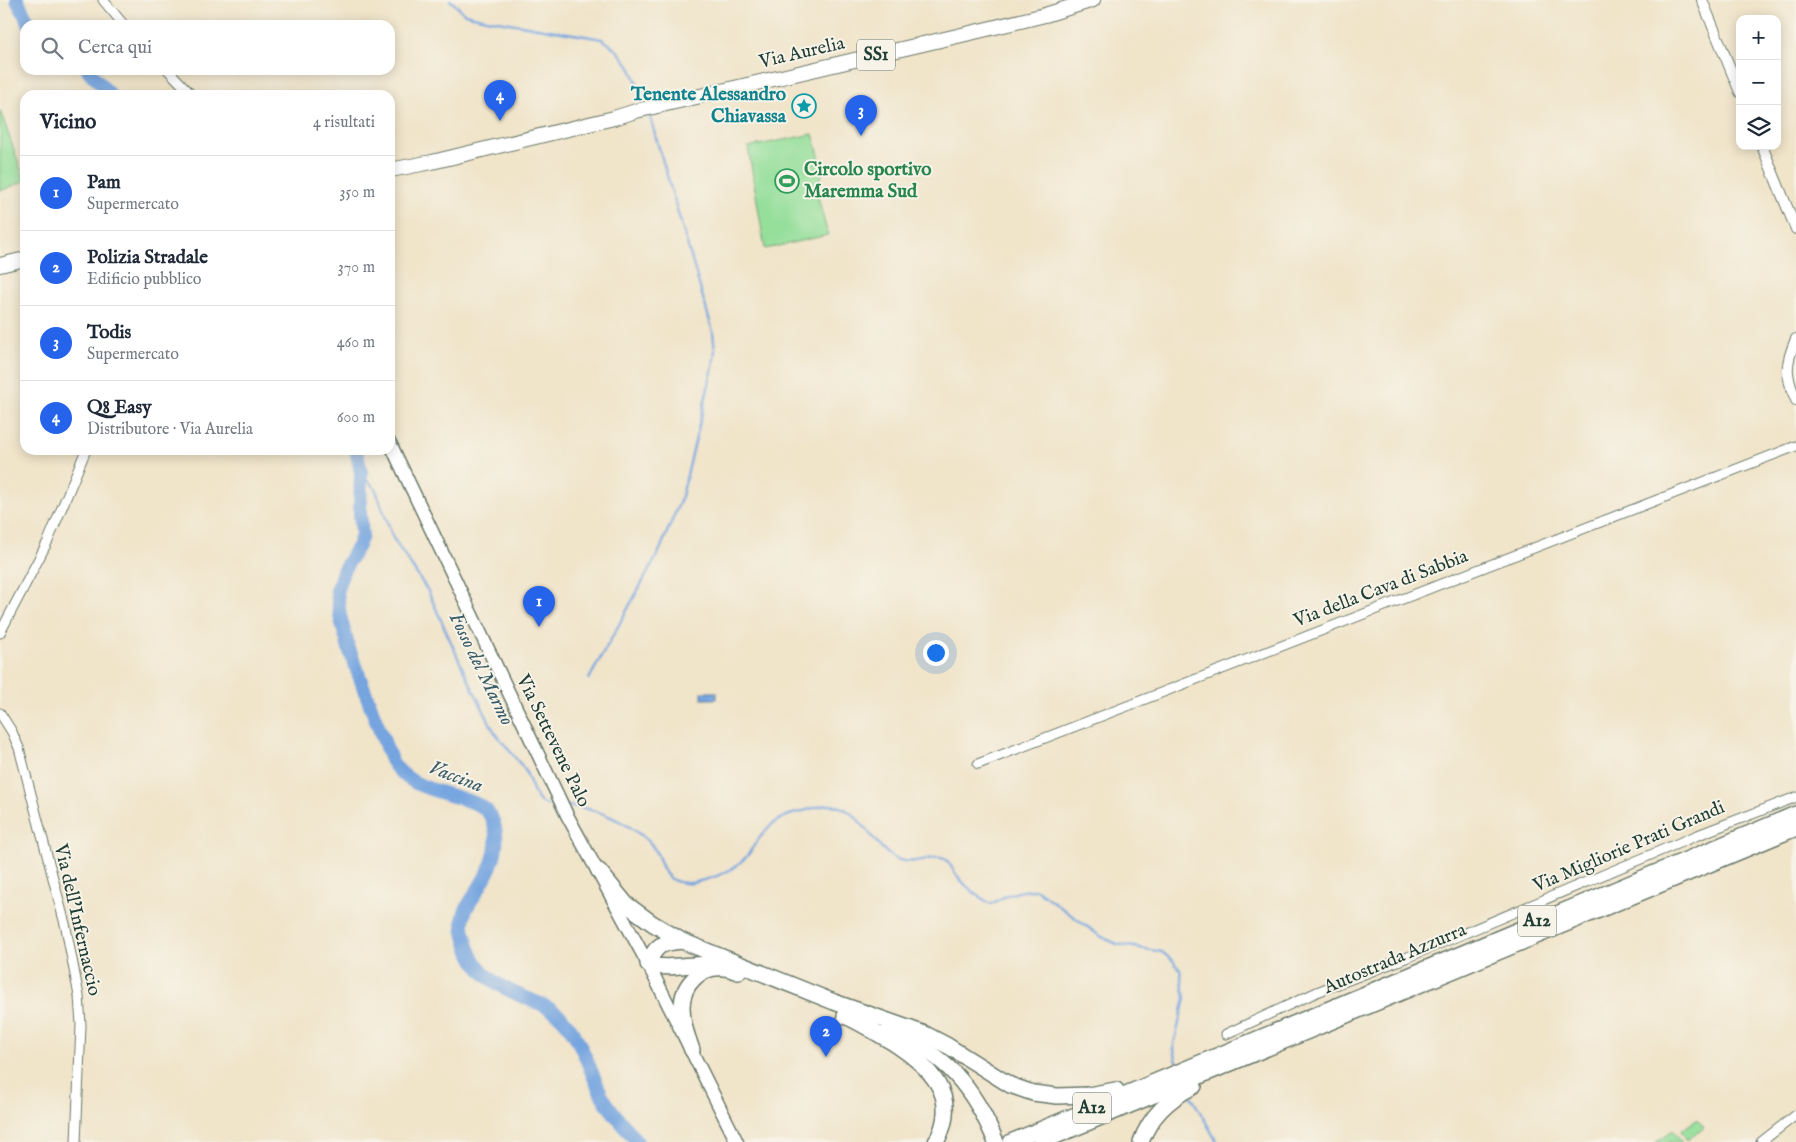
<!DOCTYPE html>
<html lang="it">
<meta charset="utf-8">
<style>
body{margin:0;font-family:"IM FELL English",serif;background:#f6f6f7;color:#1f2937}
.controls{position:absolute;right:15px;top:15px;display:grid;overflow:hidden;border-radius:10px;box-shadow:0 2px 12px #0003}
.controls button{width:45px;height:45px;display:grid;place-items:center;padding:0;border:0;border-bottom:1px solid #e0e1e3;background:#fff;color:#1f2937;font:25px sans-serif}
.you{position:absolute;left:935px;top:652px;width:18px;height:18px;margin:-12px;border:4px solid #fff;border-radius:50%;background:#1a73e8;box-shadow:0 0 0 8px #1a73e833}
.badge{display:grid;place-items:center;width:32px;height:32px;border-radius:50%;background:#2563eb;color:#fff;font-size:16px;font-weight:700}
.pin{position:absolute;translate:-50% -41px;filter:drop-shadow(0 1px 2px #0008)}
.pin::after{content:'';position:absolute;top:26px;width:18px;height:15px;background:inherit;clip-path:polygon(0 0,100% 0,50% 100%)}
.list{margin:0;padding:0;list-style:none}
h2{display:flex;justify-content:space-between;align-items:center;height:65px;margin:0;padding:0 20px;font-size:21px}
h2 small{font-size:16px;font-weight:400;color:#747a83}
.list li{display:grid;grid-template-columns:32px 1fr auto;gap:15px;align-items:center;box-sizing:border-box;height:75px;padding:0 20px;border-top:1px solid #e0e1e3}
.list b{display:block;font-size:19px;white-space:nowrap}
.list p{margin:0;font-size:16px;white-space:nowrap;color:#747a83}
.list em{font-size:16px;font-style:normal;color:#747a83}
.icon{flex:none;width:28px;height:28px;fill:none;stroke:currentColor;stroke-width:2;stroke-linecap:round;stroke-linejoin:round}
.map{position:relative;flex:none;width:1796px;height:1142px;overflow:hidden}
.search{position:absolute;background:#fff;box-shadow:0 2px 12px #0003;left:20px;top:20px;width:375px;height:55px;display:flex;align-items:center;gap:12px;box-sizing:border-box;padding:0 18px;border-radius:15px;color:#747a83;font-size:19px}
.panel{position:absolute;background:#fff;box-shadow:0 2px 12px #0003;left:20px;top:90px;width:375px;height:365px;border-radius:15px}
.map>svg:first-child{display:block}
.grass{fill:#96df9b;stroke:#5a8e68}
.water{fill:#75a4df;stroke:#4a708a}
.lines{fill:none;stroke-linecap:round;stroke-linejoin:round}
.stream{stroke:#75a4df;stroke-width:2.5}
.river{stroke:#75a4df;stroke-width:14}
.minor-casing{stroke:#687768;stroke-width:11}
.tertiary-casing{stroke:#687768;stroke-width:12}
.secondary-casing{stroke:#687768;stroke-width:15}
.primary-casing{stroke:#687768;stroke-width:16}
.motorway-casing{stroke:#687768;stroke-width:18}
.minor{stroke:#fff;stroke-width:9}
.tertiary{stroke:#fff;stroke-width:10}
.secondary{stroke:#fff;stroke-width:12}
.primary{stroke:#fff;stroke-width:14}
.motorway{stroke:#fff;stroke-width:15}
.labels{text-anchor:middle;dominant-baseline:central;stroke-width:4;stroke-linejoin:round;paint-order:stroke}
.shield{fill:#f7f3e8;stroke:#60746a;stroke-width:1}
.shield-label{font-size:18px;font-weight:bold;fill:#1f3d34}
.street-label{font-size:19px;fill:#1f3d34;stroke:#f7f3e8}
.culture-label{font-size:19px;font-weight:bold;fill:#0d838f;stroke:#f7f3e8;text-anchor:end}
.leisure-label{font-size:19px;font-weight:bold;fill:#27864d;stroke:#f7f3e8;text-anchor:start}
.water-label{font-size:20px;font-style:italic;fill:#395c67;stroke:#f7f3e8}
</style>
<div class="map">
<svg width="1796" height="1142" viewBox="0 0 1796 1142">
<rect width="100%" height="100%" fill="#f7f3e8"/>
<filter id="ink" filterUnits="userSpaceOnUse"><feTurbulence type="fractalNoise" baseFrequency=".02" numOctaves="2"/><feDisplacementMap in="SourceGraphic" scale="10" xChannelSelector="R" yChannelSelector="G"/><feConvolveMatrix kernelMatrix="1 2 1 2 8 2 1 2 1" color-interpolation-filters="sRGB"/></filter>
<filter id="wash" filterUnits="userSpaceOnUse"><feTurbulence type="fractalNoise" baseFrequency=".0096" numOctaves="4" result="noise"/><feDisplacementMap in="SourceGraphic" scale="20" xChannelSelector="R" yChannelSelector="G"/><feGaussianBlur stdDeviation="1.12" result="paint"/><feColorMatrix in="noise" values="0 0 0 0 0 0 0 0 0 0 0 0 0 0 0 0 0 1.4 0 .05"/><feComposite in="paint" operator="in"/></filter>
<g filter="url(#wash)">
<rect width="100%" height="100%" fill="#f0e4c9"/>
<!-- grass -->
<g class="grass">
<polygon points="0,110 25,181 0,191"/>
<polygon points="813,134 823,169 817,193 828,235 765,249 748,147"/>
<polygon points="1697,1119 1704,1128 1687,1140 1681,1131"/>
<polygon points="1673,1130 1682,1142 1656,1142 1657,1141"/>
</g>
<!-- water -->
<rect class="water" x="702" y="692" width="15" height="7"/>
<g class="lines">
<!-- stream -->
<g class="stream">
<path d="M 450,0 L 465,14 L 486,19 L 602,39 C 628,55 636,77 645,104"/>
<polyline points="361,472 376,490 393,538 428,591 464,671 494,731 525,770 535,795 540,802 546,805 559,806"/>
<polyline points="589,679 659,552 682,496 713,367 715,351 713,332 649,114"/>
<path d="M 567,806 C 595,807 628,822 649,842 C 665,857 657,882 686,883 C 692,884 699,881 704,880 C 720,876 735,869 747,856 C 752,850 756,841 762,835 C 772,821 786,815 803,811 C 811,809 821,805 829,805 C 858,805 870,842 891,856 C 913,870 933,852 946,860 C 951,864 954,873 959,878 C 968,889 979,897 991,904 C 1005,895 1020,889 1037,890 L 1100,936 L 1117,944 L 1162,952 L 1173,961 L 1180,970 L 1185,998 L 1174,1044 L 1174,1051 L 1177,1062"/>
<polyline points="1191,1096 1217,1142"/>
</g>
<!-- river -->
<g class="river">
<polyline points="17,0 30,25"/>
<polyline points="88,70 110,95"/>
<path d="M 356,450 L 361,472 L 360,512 L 362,536 L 358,546 L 343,571 L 337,591 L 340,616 L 349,649 L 391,760 C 407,788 441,791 469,801 C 477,804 485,807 490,815 C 494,821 495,827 496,833 C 499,857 486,877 474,896 C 470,902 465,909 464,916 C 461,926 465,936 468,946 C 478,977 503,989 531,1000 C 542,1004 552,1009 561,1017 C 582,1038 589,1071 603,1097 C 612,1113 626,1127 637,1142"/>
</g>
</g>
</g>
<g filter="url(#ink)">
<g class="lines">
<!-- minor casing -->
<g class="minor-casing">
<g id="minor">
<polyline points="103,0 124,25"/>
<polyline points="168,70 192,95"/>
<polyline points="0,633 48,541 86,450"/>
<polyline points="0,713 12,732 19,748 66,928 79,996 81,1025 76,1142"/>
<polyline points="978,764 1796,446"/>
<polyline points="1226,1034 1317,992 1408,957 1698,835 1796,797"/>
<polyline points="1761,1142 1796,1115"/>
</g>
</g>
<!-- tertiary casing -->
<g class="tertiary-casing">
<g id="tertiary">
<polyline points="1702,0 1740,92"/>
<polyline points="1762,146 1796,229"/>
<path d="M 1796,339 C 1785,364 1785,374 1796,400"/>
</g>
</g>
<!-- secondary casing -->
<g class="secondary-casing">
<polyline id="secondary" points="390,443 567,815 648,964 737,1142"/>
</g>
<!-- primary casing -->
<g class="primary-casing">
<g id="primary">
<polyline points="390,170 432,162 614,118 636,111 983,30 1045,15 1093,0"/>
<polyline points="0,265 25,259"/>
</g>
</g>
<!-- motorway casing -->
<g class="motorway-casing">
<g id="motorway">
<polyline points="599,871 626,904 652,923 682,941 834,1002 925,1034 948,1046 1010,1085 1033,1093 1057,1096 1088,1095 1116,1090"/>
<path d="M 682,941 C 661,943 656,944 648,964 C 669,971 693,962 715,965"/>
<path d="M 845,1016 C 862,1023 876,1033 892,1042 C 929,1066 962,1096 936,1142"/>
<path d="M 888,1032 C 945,1052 974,1088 996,1142"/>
<path d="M 692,1050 C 687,1036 682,1022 682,1007 C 682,985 700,966 723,968 C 728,968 733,970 738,972"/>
<polyline points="1011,1142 1796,814"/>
<polyline points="1041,1142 1796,828"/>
<path d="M 1141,1142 C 1150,1116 1170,1098 1194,1086"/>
</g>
</g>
<!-- minor -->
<use href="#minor" class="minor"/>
<!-- tertiary -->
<use href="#tertiary" class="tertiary"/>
<!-- secondary -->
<use href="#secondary" class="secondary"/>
<!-- primary -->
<use href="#primary" class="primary"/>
<!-- motorway -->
<use href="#motorway" class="motorway"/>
</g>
</g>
<!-- icons -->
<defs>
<g id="sight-ring" transform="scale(1.25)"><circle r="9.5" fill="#f7f3e8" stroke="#0f9aa8" stroke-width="1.5"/><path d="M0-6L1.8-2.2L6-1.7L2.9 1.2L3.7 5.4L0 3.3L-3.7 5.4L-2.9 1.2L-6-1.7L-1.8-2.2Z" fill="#0f9aa8"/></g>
<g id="stadium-ring" transform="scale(1.25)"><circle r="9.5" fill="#f7f3e8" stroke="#2e9e5b" stroke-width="1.5"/><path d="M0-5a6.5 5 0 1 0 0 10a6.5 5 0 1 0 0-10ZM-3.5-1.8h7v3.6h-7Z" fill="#2e9e5b"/></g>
</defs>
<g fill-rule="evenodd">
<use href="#sight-ring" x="804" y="106"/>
<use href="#stadium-ring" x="787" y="181"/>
</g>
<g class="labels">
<!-- shield labels -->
<g class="shield">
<rect x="857" y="39.5" width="38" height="31" rx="4"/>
<rect x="1518" y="905.5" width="38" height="31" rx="4"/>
<rect x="1073" y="1092.5" width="38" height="31" rx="4"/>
</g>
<g class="shield-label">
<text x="876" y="55">SS1</text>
<text x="1537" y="921">A12</text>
<text x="1092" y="1108">A12</text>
</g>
<!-- street labels -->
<g class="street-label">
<text transform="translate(802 53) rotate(-13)">Via Aurelia</text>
<text transform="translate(1381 589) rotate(-21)">Via della Cava di Sabbia</text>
<text transform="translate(553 741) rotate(64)">Via Settevene Palo</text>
<text transform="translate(1629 847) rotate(-23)">Via Migliorie Prati Grandi</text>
<text transform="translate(77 920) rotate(77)">Via dell'Infernaccio</text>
<text transform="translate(1395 959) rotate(-23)">Autostrada Azzurra</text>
</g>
<!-- culture labels -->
<g class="culture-label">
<text x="786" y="95">Tenente Alessandro<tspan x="786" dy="22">Chiavassa</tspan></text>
</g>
<!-- leisure labels -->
<g class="leisure-label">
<text x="804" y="170">Circolo sportivo<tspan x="804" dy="22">Maremma Sud</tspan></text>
</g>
<!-- water labels -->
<g class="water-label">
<text transform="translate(481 669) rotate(64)">Fosso del Marmo</text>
<text transform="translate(456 777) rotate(21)">Vaccina</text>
</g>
</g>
</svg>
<div class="controls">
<button>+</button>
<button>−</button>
<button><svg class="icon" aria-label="layers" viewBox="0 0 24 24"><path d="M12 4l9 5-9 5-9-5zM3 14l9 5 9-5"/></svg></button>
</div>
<div class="you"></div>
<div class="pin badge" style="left:539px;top:627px">1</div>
<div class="pin badge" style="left:826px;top:1057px">2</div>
<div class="pin badge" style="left:861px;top:136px">3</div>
<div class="pin badge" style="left:500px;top:121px">4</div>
<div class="search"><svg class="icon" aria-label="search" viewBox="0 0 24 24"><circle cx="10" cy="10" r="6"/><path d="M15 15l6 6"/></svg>Cerca qui</div>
<section class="panel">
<h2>Vicino<small>4 risultati</small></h2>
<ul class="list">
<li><span class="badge">1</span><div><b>Pam</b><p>Supermercato</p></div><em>350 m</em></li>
<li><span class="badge">2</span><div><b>Polizia Stradale</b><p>Edificio pubblico</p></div><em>370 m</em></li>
<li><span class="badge">3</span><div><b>Todis</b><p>Supermercato</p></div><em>460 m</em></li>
<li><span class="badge">4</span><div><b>Q8 Easy</b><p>Distributore · Via Aurelia</p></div><em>600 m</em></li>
</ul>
</section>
</div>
